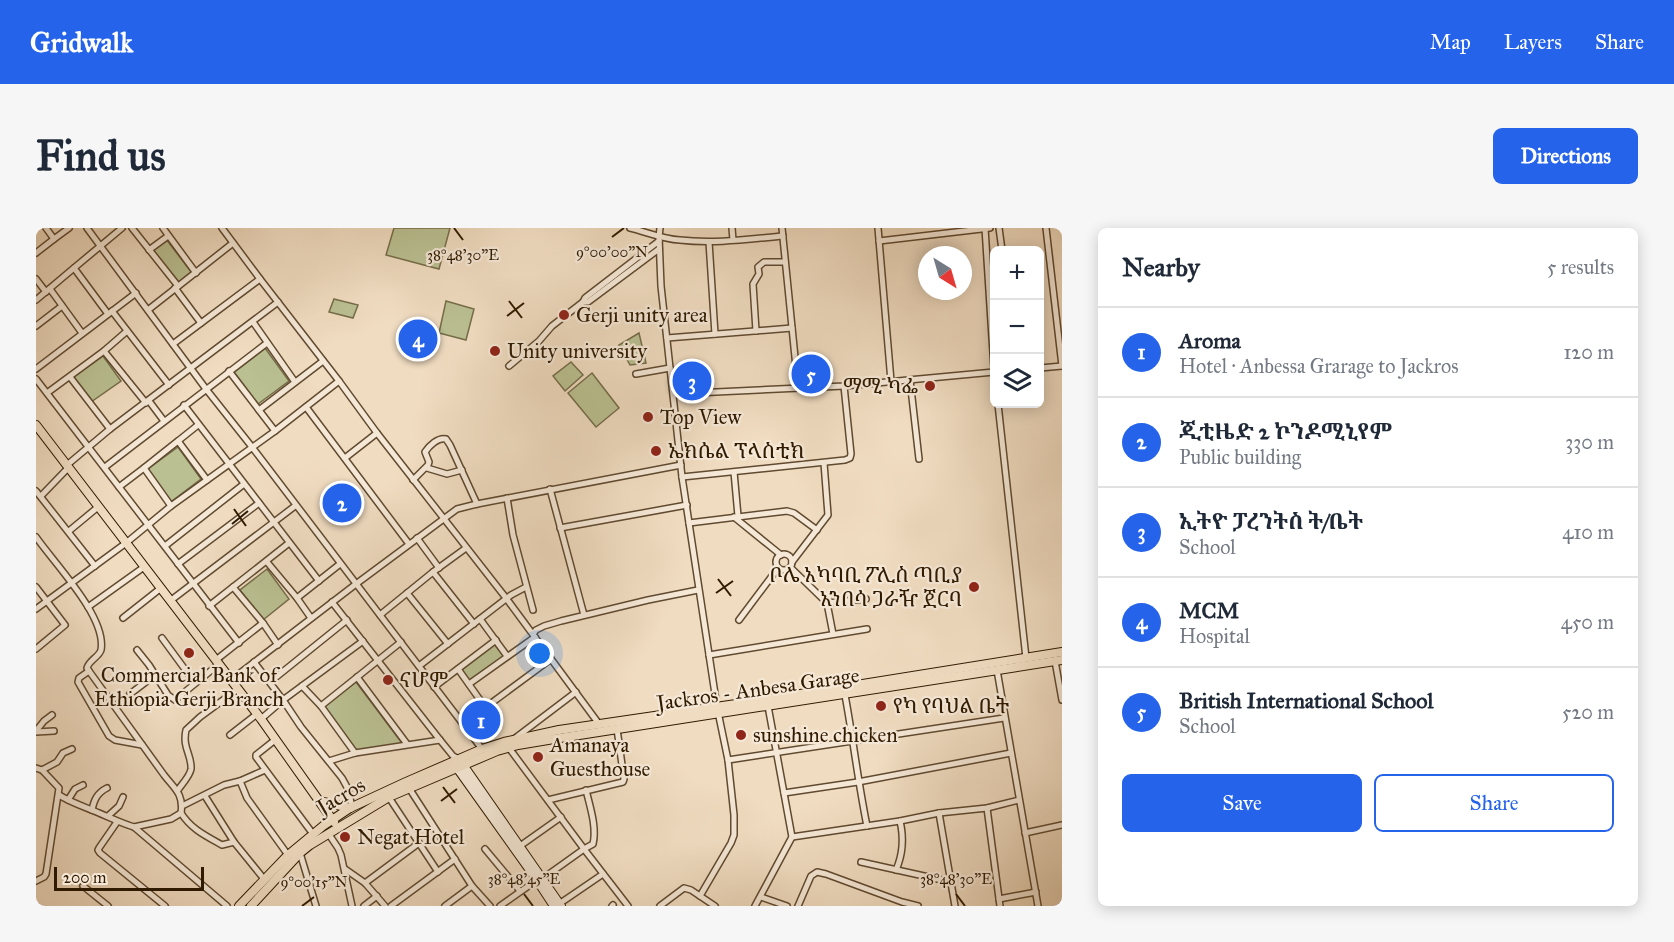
<!DOCTYPE html>
<meta charset="utf-8">
<style>
body{margin:0;font-family:"IM FELL Great Primer","Noto Serif Ethiopic",serif;background:#f6f6f7;color:#1f2937}
.controls{position:absolute;right:18px;top:18px;display:grid;overflow:hidden;border-radius:9px;box-shadow:0 3px 15px #0003}
.controls button{width:54px;height:54px;display:grid;place-items:center;padding:0;border:0;border-bottom:2px solid #e0e1e3;background:#fff;color:#1f2937;font:30px sans-serif}
.compass{position:absolute;left:882px;top:18px;width:54px;height:54px;border-radius:50%;background:#fff;box-shadow:0 3px 15px #0003;rotate:143deg}
.scale{position:absolute;left:18px;bottom:15px;width:150px;box-sizing:border-box;padding-left:6px;border:3px solid #301a00;border-top:0;font-size:16px;line-height:21px;white-space:nowrap;color:#301a00;-webkit-text-stroke:4px #f5e8d7;paint-order:stroke}
.you{position:absolute;left:504px;top:426px;width:21px;height:21px;margin:-15px;border:4px solid #fff;border-radius:50%;background:#1a73e8;box-shadow:0 0 0 9px #1a73e833}
.badge{display:grid;place-items:center;width:39px;height:39px;border-radius:50%;background:#2563eb;color:#fff;font-size:20px;font-weight:700}
.pin{position:absolute;translate:-50% -50%;border:3px solid #fff;box-shadow:0 2px 6px #0006}
.list{margin:0;padding:0;list-style:none}
h2{display:flex;justify-content:space-between;align-items:center;height:78px;margin:0;padding:0 24px;font-size:26px}
h2 small{font-size:20px;font-weight:400;color:#747a83}
.list li{display:grid;grid-template-columns:39px 1fr auto;gap:18px;align-items:center;box-sizing:border-box;height:90px;padding:0 24px;border-top:2px solid #e0e1e3}
.list b{display:block;font-size:22px;white-space:nowrap}
.list p{margin:0;font-size:20px;white-space:nowrap;color:#747a83}
.list em{font-size:20px;font-style:normal;color:#747a83}
.actions{display:flex;gap:12px;padding:18px 24px}
.actions a{flex:1;padding:14px 0;border:2px solid #2563eb;border-radius:9px;text-align:center;font-size:21px;color:#2563eb}
.actions .main{background:#2563eb;color:#fff}
.icon{flex:none;width:33px;height:33px;fill:none;stroke:currentColor;stroke-width:2;stroke-linecap:round;stroke-linejoin:round}
.map{position:relative;flex:none;width:1026px;height:678px;overflow:hidden;border-radius:9px}
header{display:flex;align-items:center;gap:36px;box-sizing:border-box;height:84px;padding:0 30px;background:#2563eb;color:#fff}
header strong{font-size:28px}
nav{display:flex;gap:33px;margin-inline-start:auto;font-size:21px}
.intro{display:flex;align-items:center;justify-content:space-between;box-sizing:border-box;height:144px;padding:0 36px}
h1{margin:0;font-size:42px}
.button{padding:15px 27px;border-radius:9px;background:#2563eb;color:#fff;font-size:21px;font-weight:700}
main{display:flex;gap:36px;padding:0 36px}
aside{flex:1;background:#fff;border-radius:9px;box-shadow:0 3px 15px #0003}
.map>svg:first-child{display:block}
.green{fill:#bac092;stroke:#756d49;stroke-width:1.5}
.lines{fill:none;stroke-linecap:round;stroke-linejoin:round}
.minor-casing{stroke:#604a30;stroke-width:8}
.secondary-casing{stroke:#301a00;stroke-width:10}
.primary-casing{stroke:#301a00;stroke-width:10}
.minor{stroke:#f5e8d7;stroke-width:5}
.secondary{stroke:#f5e8d7;stroke-width:8}
.primary{stroke:#f0dcc1;stroke-width:8}
.ticks{fill:none;stroke:#301a00;stroke-width:2}
.poi-dot{fill:#8f2418;stroke:#f5e8d7;stroke-width:2}
.labels{text-anchor:middle;dominant-baseline:central;stroke-width:4.5;stroke-linejoin:round;paint-order:stroke}
.poi-label{font-size:21px;fill:#301a00;stroke:#f5e8d7;text-anchor:start}
.street-label{font-size:21px;fill:#301a00;stroke:#f5e8d7}
.ticks-label{font-size:15px;text-anchor:middle;fill:#301a00;stroke:#f5e8d7;stroke-width:4.5;stroke-linejoin:round;paint-order:stroke}
</style>
<header>
<strong>Gridwalk</strong>
<nav><a>Map</a><a>Layers</a><a>Share</a></nav>
</header>
<div class="intro"><h1>Find us</h1><a class="button">Directions</a></div>
<main>
<div class="map">
<svg width="1026" height="678" viewBox="0 0 1026 678">
<rect width="100%" height="100%" fill="#f0dcc1"/>
<filter id="stains"><feTurbulence type="fractalNoise" baseFrequency=".00333" numOctaves="4"/><feColorMatrix values="0 0 0 0 .2 0 0 0 0 .09 0 0 0 0 .02 0 0 0 .5 -.17"/></filter>
<radialGradient id="worn" r=".72"><stop offset=".6" stop-color="#630" stop-opacity="0"/><stop offset="1" stop-color="#630" stop-opacity=".3"/></radialGradient>
<!-- green -->
<g class="green">
<polygon points="358,0 414,0 403,41 350,27"/>
<polygon points="130,11 156,45 141,57 114,23"/>
<polygon points="298,71 322,77 317,90 293,84"/>
<polygon points="410,73 438,81 430,112 403,105"/>
<polygon points="603,105 610,135 594,137 583,117"/>
<polygon points="229,120 253,153 222,176 198,144"/>
<polygon points="67,128 85,153 55,174 37,149"/>
<polygon points="535,134 547,147 529,163 517,148"/>
<polygon points="556,145 583,180 560,199 532,165"/>
<polygon points="142,219 165,251 132,276 109,243"/>
<polygon points="231,341 253,371 227,392 204,362"/>
<polygon points="458,416 469,430 434,457 423,443"/>
<polygon points="320,454 366,515 321,524 287,479"/>
</g>
<g class="lines">
<!-- minor casing -->
<g class="minor-casing">
<g id="minor">
<polyline points="10,0 18,11 33,0"/>
<polyline points="51,0 170,161 216,219 446,521"/>
<polyline points="96,0 142,58"/>
<polyline points="127,0 160,45"/>
<polyline points="186,0 224,51"/>
<path d="M 594,0 C 611,4 626,11 644,12 C 678,16 713,11 747,8"/>
<polyline points="624,0 623,9 625,58 646,249 681,479 692,532 698,587 698,607 695,615 664,668"/>
<polyline points="696,0 697,12"/>
<polyline points="746,0 762,159"/>
<polyline points="842,0 855,153"/>
<polyline points="949,0 958,141"/>
<polyline points="963,0 966,22"/>
<polyline points="1010,0 1026,138"/>
<polyline points="843,13 954,0"/>
<polyline points="673,14 679,106"/>
<polyline points="113,22 132,8"/>
<polyline points="0,25 18,11"/>
<polyline points="0,51 10,64"/>
<polyline points="139,60 165,95"/>
<polyline points="14,61 46,105"/>
<polyline points="0,72 38,40"/>
<polyline points="547,74 552,74 623,21"/>
<polyline points="112,82 197,15"/>
<polyline points="76,83 133,157"/>
<polyline points="72,86 38,40 86,0"/>
<polyline points="217,94 259,154"/>
<polyline points="0,98 26,78"/>
<polyline points="720,103 717,56 723,46 722,39 728,34 749,34"/>
<polyline points="631,110 756,100"/>
<polyline points="137,116 224,51 303,153 341,205 470,370 563,496"/>
<polyline points="68,123 110,175"/>
<polyline points="473,138 503,113 516,98 547,74 549,70 623,13"/>
<polyline points="1004,140 1026,138"/>
<polyline points="0,141 100,65"/>
<polyline points="193,143 239,203"/>
<polyline points="600,146 634,140"/>
<polyline points="34,149 74,201"/>
<polyline points="0,151 203,415"/>
<polyline points="874,152 883,231"/>
<polyline points="11,165 68,123 91,103"/>
<polyline points="638,166 808,158 958,144"/>
<polyline points="113,173 128,193"/>
<polyline points="962,176 990,430"/>
<polyline points="148,177 283,353"/>
<polyline points="270,179 373,316"/>
<polyline points="223,182 287,133"/>
<polyline points="142,213 162,197"/>
<polyline points="309,230 341,205"/>
<polyline points="31,237 74,201 242,74"/>
<polyline points="69,239 231,115"/>
<polyline points="391,240 411,246 426,242"/>
<polyline points="698,244 702,288"/>
<polyline points="646,249 809,232 814,230 815,226 808,158"/>
<path d="M 377,252 L 392,237 L 393,234 L 389,224 C 393,218 402,209 410,211 L 414,217 L 441,276"/>
<polyline points="83,259 108,240"/>
<polyline points="514,261 548,387"/>
<polyline points="0,263 59,338"/>
<polyline points="5,268 32,240"/>
<polyline points="471,270 477,307 497,382"/>
<polyline points="135,278 108,240 142,213 171,252"/>
<polyline points="698,289 745,327"/>
<polyline points="653,295 751,283 758,285 781,302"/>
<polyline points="524,300 651,277"/>
<polyline points="33,303 62,279"/>
<path d="M 0,309 C 18,335 71,389 65,422 C 63,429 53,432 51,440 L 53,443 L 128,547 C 138,560 148,566 145,585 C 155,601 170,608 186,617 L 198,614"/>
<polyline points="381,310 403,340"/>
<polyline points="129,318 208,256"/>
<circle cx="748" cy="334" r="8"/>
<polyline points="231,334 261,370 275,390"/>
<polyline points="756,334 792,287 788,235"/>
<polyline points="142,336 223,275"/>
<polyline points="754,339 791,375 797,406"/>
<polyline points="397,344 438,396"/>
<polyline points="0,359 29,397 0,421"/>
<polyline points="197,359 227,395 242,417"/>
<polyline points="371,365 412,416"/>
<polyline points="261,370 304,336"/>
<polyline points="134,373 259,278"/>
<polyline points="296,374 404,512 417,528 423,531"/>
<polyline points="791,375 830,371"/>
<polyline points="173,378 253,315"/>
<polyline points="52,379 108,339"/>
<polyline points="0,381 90,315 135,278 239,203 303,153"/>
<polyline points="344,387 397,344 430,320"/>
<polyline points="87,390 125,360"/>
<polyline points="444,391 471,428"/>
<polyline points="703,392 742,340"/>
<polyline points="497,406 500,402 508,398 525,393 612,372 662,362"/>
<polyline points="126,410 159,455"/>
<polyline points="101,422 113,437 132,467 139,472 183,436"/>
<polyline points="673,427 831,401"/>
<polyline points="180,432 227,395"/>
<polyline points="1019,433 1026,472"/>
<polyline points="218,434 247,472 265,499 306,550 312,561 316,579"/>
<polyline points="383,438 475,367 490,359"/>
<polyline points="422,441 449,479"/>
<polyline points="961,442 1002,678"/>
<polyline points="53,443 43,450 42,454 73,508 79,512 106,517"/>
<polyline points="321,449 371,516"/>
<polyline points="195,452 320,356 421,281 441,276 645,237"/>
<polyline points="234,454 311,392"/>
<polyline points="433,456 499,409"/>
<polyline points="266,458 285,478 319,525"/>
<polyline points="398,459 460,412"/>
<polyline points="94,466 119,447"/>
<path d="M 809,467 C 817,510 822,554 831,598"/>
<polyline points="285,478 365,414"/>
<polyline points="225,491 247,472 327,413"/>
<polyline points="427,496 515,431"/>
<polyline points="0,503 8,493 16,487"/>
<polyline points="0,504 18,503"/>
<polyline points="194,507 221,486"/>
<polyline points="478,511 540,464"/>
<polyline points="239,512 220,527 220,529 277,606"/>
<polyline points="473,520 548,621 592,678"/>
<polyline points="692,532 968,490"/>
<polyline points="293,533 319,525 404,512"/>
<polyline points="0,540 6,542 23,560 10,646 8,649 0,653"/>
<polyline points="6,542 21,534 27,525 36,521"/>
<polyline points="204,553 211,570 252,627"/>
<polyline points="373,560 436,658 454,678"/>
<path d="M 142,562 C 146,556 154,548 155,541 C 156,527 146,520 150,502 L 164,489 L 202,461"/>
<polyline points="748,565 822,554 975,525"/>
<path d="M 23,567 C 36,575 49,579 63,585 C 75,590 85,595 98,599 L 191,678"/>
<polyline points="169,568 198,614 228,651"/>
<polyline points="352,568 402,644"/>
<polyline points="32,572 39,561 47,557"/>
<polyline points="512,572 587,554 588,551 581,501"/>
<polyline points="146,578 188,557 204,553 229,542"/>
<polyline points="951,580 964,678"/>
<path d="M 56,582 C 58,572 61,565 71,560"/>
<polyline points="903,585 919,678"/>
<polyline points="72,588 83,578 87,569"/>
<polyline points="81,594 63,620 62,622 64,625 129,678"/>
<polyline points="98,599 135,591 145,585"/>
<polyline points="292,605 302,620 305,627 316,678"/>
<polyline points="989,605 1026,597"/>
<polyline points="756,609 864,593 903,585 951,580 983,572"/>
<polyline points="484,618 525,589"/>
<polyline points="449,621 484,663"/>
<polyline points="264,625 280,678"/>
<polyline points="825,634 915,654"/>
<polyline points="309,641 329,655 349,678"/>
<path d="M 860,642 C 867,626 868,610 864,593"/>
<path d="M 506,651 L 548,621 L 557,616 C 561,599 554,579 550,562"/>
<polyline points="329,655 383,615"/>
<polyline points="47,658 72,678"/>
<polyline points="725,669 751,678"/>
<polyline points="963,671 1000,664"/>
<polyline points="523,676 567,646"/>
<polyline points="328,678 341,668"/>
<polyline points="355,678 419,631"/>
<polyline points="409,678 436,658"/>
<polyline points="464,678 501,652"/>
<polyline points="576,678 577,677"/>
<polyline points="624,678 648,660 655,662 679,678"/>
<polyline points="719,678 756,609 732,478"/>
<polyline points="762,678 775,648 781,644 790,646 866,674 882,678"/>
</g>
</g>
<!-- secondary casing -->
<g class="secondary-casing">
<g id="secondary">
<polyline points="425,534 525,678"/>
<polyline points="419,537 501,652 518,678"/>
</g>
</g>
<!-- primary casing -->
<g class="primary-casing">
<g id="primary">
<polyline points="0,197 225,491 298,594"/>
<polyline points="284,573 314,580"/>
<polyline points="203,678 252,627 287,598 314,580 370,554 446,521 468,514 523,502 707,475 1026,424"/>
<polyline points="215,678 264,625 274,617 353,569 461,523 482,517 524,510 1026,432"/>
</g>
</g>
<!-- minor -->
<use href="#minor" class="minor"/>
<!-- secondary -->
<use href="#secondary" class="secondary"/>
<!-- primary -->
<use href="#primary" class="primary"/>
</g>
<!-- ticks -->
<path class="ticks" d="M 418,0 L 427,12M 576,9 L 588,0M 473,73 L 486,90M 471,88 L 488,75M 198,281 L 210,298M 196,296 L 212,283M 682,351 L 695,368M 680,365 L 697,353M 407,559 L 419,575M 405,573 L 421,561M 488,666 L 497,678M 920,666 L 929,678M 266,678 L 278,669"/>
<!-- markers -->
<g class="poi-dot">
<circle cx="528" cy="87" r="6"/>
<circle cx="459" cy="123" r="6"/>
<circle cx="894" cy="158" r="6"/>
<circle cx="612" cy="189" r="6"/>
<circle cx="620" cy="223" r="6"/>
<circle cx="938" cy="359" r="6"/>
<circle cx="153" cy="425" r="6"/>
<circle cx="352" cy="452" r="6"/>
<circle cx="845" cy="478" r="6"/>
<circle cx="705" cy="507" r="6"/>
<circle cx="502" cy="529" r="6"/>
<circle cx="309" cy="609" r="6"/>
</g>
<g class="labels">
<!-- poi labels -->
<g class="poi-label">
<text x="540" y="87">Gerji unity area</text>
<text x="471" y="123">Unity university</text>
<text x="882" y="158" text-anchor="end">ማሚ ካፌ</text>
<text x="624" y="189">Top View</text>
<text x="632" y="223">ኤክሴል ፕላስቲክ</text>
<text x="926" y="347" text-anchor="end">ቦሌ አካባቢ ፖሊስ ጣቢያ<tspan x="926" dy="24">አንበሳ ጋራዥ ጀርባ</tspan></text>
<text x="153" y="447" text-anchor="middle">Commercial Bank of<tspan x="153" dy="24">Ethiopia Gerji Branch</tspan></text>
<text x="364" y="452">ናሆም</text>
<text x="857" y="478">የካ የባህል ቤት</text>
<text x="717" y="507">sunshine chicken</text>
<text x="514" y="517">Amanaya<tspan x="514" dy="24">Guesthouse</tspan></text>
<text x="321" y="609">Negat Hotel</text>
</g>
<!-- street labels -->
<g class="street-label">
<text transform="translate(722 461) rotate(-8)">Jackros - Anbesa Garage</text>
<text transform="translate(305 568) rotate(-30)">Jacros</text>
</g>
</g>
<g class="ticks-label">
<text x="576" y="29">9°00'00"N</text>
<text x="427" y="32">38°48'30"E</text>
<text x="488" y="656">38°48'45"E</text>
<text x="920" y="656">38°48'30"E</text>
<text x="278" y="659">9°00'15"N</text>
</g>
<rect width="100%" height="100%" filter="url(#stains)"/>
<rect width="100%" height="100%" fill="url(#worn)"/>
</svg>
<div class="controls">
<button>+</button>
<button>−</button>
<button><svg class="icon" aria-label="layers" viewBox="0 0 24 24"><path d="M12 4l9 5-9 5-9-5zM3 14l9 5 9-5"/></svg></button>
</div>
<svg class="compass" viewBox="-18 -18 36 36"><path d="M0-13l5 13h-10z" fill="#e53935"/><path d="M0 13l5-13h-10z" fill="#747a83"/></svg>
<div class="scale">200 m</div>
<div class="you"></div>
<div class="pin badge" style="left:445px;top:492px">1</div>
<div class="pin badge" style="left:306px;top:275px">2</div>
<div class="pin badge" style="left:656px;top:153px">3</div>
<div class="pin badge" style="left:382px;top:111px">4</div>
<div class="pin badge" style="left:775px;top:146px">5</div>
</div>
<aside>
<h2>Nearby<small>5 results</small></h2>
<ul class="list">
<li><span class="badge">1</span><div><b>Aroma</b><p>Hotel · Anbessa Grarage to Jackros</p></div><em>120 m</em></li>
<li><span class="badge">2</span><div><b>ጂቲዜድ 2 ኮንዶሚኒየም</b><p>Public building</p></div><em>330 m</em></li>
<li><span class="badge">3</span><div><b>ኢትዮ ፓረንትስ ት/ቤት</b><p>School</p></div><em>410 m</em></li>
<li><span class="badge">4</span><div><b>MCM</b><p>Hospital</p></div><em>450 m</em></li>
<li><span class="badge">5</span><div><b>British International School</b><p>School</p></div><em>520 m</em></li>
</ul>
<div class="actions"><a class="main">Save</a><a>Share</a></div>
</aside>
</main>
